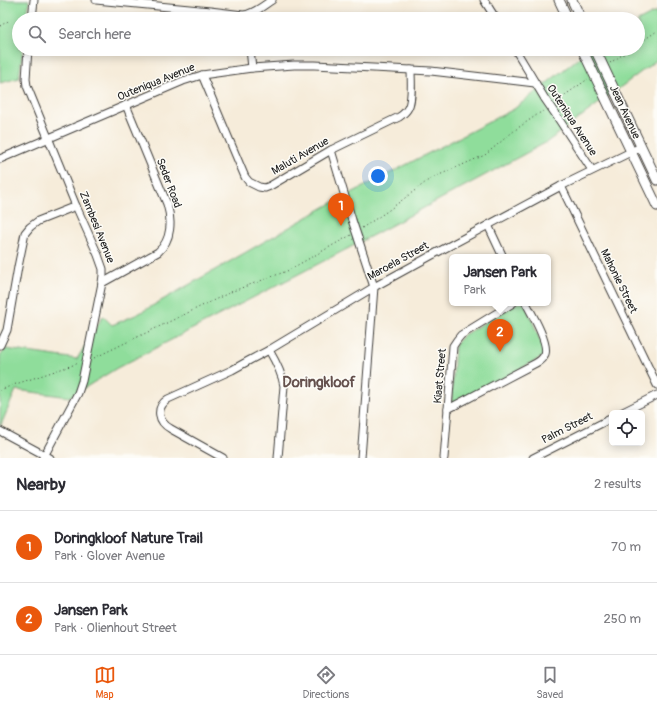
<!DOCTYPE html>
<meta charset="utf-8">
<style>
body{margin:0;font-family:Pangolin,sans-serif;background:#f7f7f7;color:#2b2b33}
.controls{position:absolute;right:12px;bottom:12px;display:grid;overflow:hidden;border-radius:6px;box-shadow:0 2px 10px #0003}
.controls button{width:36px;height:36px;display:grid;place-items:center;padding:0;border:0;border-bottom:1px solid #e1e1e2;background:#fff;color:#2b2b33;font:20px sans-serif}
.you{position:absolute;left:378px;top:176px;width:14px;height:14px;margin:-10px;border:3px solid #fff;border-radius:50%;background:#1a73e8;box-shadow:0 0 0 6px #1a73e833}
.badge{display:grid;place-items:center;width:26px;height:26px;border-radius:50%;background:#ea580c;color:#fff;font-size:13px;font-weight:700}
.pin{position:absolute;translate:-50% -33px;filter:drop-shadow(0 1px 2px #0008)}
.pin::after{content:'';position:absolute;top:21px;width:14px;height:12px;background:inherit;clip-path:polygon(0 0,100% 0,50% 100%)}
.popup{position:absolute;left:449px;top:254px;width:102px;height:52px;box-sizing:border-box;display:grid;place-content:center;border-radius:6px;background:#fff;filter:drop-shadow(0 1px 3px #0005);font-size:13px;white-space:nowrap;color:#7c7c81}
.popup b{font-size:15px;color:#2b2b33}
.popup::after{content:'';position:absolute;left:50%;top:100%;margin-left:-8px;border:8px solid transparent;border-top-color:#fff}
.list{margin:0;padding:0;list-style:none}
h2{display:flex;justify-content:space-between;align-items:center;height:52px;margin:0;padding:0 16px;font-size:17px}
h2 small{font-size:13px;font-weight:400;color:#7c7c81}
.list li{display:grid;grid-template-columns:26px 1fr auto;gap:12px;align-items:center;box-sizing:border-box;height:72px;padding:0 16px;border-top:1px solid #e1e1e2}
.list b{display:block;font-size:15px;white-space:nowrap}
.list p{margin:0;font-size:13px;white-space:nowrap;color:#7c7c81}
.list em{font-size:13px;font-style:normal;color:#7c7c81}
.icon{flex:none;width:22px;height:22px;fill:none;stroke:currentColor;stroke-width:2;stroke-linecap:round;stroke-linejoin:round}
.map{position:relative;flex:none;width:657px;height:458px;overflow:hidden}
.search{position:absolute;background:#fff;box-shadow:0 2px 10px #0003;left:12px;right:12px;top:12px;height:44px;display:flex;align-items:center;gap:10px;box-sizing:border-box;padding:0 14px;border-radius:22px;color:#7c7c81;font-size:15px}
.sheet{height:196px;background:#fff}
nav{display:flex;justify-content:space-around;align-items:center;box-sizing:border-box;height:56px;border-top:1px solid #e1e1e2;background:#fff;font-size:11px;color:#7c7c81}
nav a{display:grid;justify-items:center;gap:2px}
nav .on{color:#ea580c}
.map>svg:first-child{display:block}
.green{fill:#8fdd9b;stroke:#567c5c}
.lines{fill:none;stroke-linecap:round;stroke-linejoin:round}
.minor-casing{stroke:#3d3b38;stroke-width:9}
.major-casing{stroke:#3d3b38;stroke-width:11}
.path{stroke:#3d3b38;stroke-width:1;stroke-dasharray:1 3;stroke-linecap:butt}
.minor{stroke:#fff;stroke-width:7}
.major{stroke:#fff;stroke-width:9}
.minor-bridge-casing{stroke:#3d3b38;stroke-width:9;stroke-linecap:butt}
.minor-bridge{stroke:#fff;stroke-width:7}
.labels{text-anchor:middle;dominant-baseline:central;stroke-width:3;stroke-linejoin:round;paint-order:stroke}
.street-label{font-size:11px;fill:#1c1c1c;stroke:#fdfcf7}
.district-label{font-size:15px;font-weight:bold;fill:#64504c;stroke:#fdfcf7}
</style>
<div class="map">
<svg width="657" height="458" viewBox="0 0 657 458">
<rect width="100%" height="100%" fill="#fdfcf7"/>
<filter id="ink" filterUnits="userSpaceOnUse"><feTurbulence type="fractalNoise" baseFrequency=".025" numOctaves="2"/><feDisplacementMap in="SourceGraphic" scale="8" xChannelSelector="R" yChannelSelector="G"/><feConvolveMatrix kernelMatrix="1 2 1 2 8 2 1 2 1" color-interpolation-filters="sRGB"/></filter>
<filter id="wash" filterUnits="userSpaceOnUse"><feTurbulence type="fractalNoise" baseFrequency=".012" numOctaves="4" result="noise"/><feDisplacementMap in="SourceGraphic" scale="16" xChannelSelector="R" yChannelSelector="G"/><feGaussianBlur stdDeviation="0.9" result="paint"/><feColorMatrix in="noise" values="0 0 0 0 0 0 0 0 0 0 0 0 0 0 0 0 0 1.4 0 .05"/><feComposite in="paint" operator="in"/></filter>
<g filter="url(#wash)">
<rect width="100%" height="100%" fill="#f6ecda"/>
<!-- green -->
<g class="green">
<polygon points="0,0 29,0 27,19 19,19 19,49 23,49 19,78 0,83"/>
<polygon points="657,11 657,60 547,142 349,248 117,368 70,397 16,390 0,427 0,356 6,349 77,359 103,316 112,325 138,314 330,204 514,109 590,49 638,49 638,21"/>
<polygon points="517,303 525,303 546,355 451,406 455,346 462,336"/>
</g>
</g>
<g filter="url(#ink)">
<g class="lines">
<!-- minor casing -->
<g class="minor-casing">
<g id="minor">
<path d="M 96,0 L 210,11 L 243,15 C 253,15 264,5 272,0"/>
<polyline points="484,0 496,19"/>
<polyline points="32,19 34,0"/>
<polyline points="28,49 26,79 27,86 76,206 98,255 103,269 103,275 102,283 82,381 78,393 43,458"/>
<polyline points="250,49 252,68"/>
<polyline points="515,49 545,99"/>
<path d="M 202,75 L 245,177 L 249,182 L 259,187 L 265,188 L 270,186 L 331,150 L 399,117 C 402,115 406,112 408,108 C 413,99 411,80 411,70"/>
<polyline points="556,115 592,170"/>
<polyline points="331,150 352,220"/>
<polyline points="0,159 183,81 202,75 252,68 294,65 315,65 431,71 535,83"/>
<polyline points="561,186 657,385"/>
<polyline points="488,225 503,257"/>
<polyline points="358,238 374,287 361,458"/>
<path d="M 102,283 L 158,252 C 172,240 172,220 167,204 L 126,105"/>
<polyline points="0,345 7,330 18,267 25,233 30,227 38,221 76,206"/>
<path d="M 269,350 C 276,362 282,373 284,386 L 278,458"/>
<path d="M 448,409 L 536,363 C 540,361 543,358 545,354 C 549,343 532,314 526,303"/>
<polyline points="621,413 657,395"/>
<polyline points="0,431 50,458"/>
<path d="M 223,458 L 171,429 C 158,422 155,408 168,399 L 232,370 L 250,360 L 269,350 L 374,287 L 436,253 L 561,186 L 641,147"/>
<polyline points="444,458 452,359 453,346 457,340 461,335 513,303"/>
<polyline points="533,458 612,418"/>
</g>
</g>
<!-- major casing -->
<g class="major-casing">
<g id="major">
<polyline points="559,0 568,19"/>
<polyline points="572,0 581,19"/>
<polyline points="582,49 657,206"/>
<polyline points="595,49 657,180"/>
</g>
</g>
<!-- path -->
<g class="path">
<polyline points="0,26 10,20"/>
<polyline points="638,44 657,31"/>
<polyline points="610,63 631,49"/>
<polyline points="555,102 588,79"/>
<polyline points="362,228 389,210 430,179 485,155 515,130 544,110"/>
<polyline points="94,358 233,291 287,271 351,235"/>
<polyline points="0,390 16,384 79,363"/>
</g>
<!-- minor -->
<use href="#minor" class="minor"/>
<!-- major -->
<use href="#major" class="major"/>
<!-- minor-bridge casing -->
<g class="minor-bridge-casing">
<g id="minor-bridge">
<polyline points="545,99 556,115"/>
<polyline points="352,220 358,238"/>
</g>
</g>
<!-- minor-bridge -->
<use href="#minor-bridge" class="minor-bridge"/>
</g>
</g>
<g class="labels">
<!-- street labels -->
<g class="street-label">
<text transform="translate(156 82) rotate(-22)">Outeniqua Avenue</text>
<text transform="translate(625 112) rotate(65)">Jean Avenue</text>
<text transform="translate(572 120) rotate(57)">Outeniqua Avenue</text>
<text transform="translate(300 156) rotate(-30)">Maluti Avenue</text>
<text transform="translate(169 183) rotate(69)">Seder Road</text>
<text transform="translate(97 227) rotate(68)">Zambesi Avenue</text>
<text transform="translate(398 261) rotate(-29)">Maroela Street</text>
<text transform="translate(619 281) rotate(64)">Mahonie Street</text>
<text transform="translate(440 376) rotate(-85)">Kiaat Street</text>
<text transform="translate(567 428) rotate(-27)">Palm Street</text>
</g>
<!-- district labels -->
<g class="district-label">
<text x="319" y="382">Doringkloof</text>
</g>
</g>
</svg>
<div class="controls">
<button><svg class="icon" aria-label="locate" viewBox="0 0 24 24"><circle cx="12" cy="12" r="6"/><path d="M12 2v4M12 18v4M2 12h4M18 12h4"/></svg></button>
</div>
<div class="you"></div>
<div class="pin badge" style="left:341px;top:226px">1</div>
<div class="pin badge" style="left:500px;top:352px">2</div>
<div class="popup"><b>Jansen Park</b>Park</div>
<div class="search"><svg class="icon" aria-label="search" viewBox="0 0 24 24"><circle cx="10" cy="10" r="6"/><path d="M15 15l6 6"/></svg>Search here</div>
</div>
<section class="sheet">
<h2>Nearby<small>2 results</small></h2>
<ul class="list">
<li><span class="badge">1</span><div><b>Doringkloof Nature Trail</b><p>Park · Glover Avenue</p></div><em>70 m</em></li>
<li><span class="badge">2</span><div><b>Jansen Park</b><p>Park · Olienhout Street</p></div><em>250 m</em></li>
</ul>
</section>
<nav>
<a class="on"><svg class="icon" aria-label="map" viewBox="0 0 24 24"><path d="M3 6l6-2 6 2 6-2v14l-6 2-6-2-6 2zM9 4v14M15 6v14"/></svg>Map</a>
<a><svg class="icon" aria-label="directions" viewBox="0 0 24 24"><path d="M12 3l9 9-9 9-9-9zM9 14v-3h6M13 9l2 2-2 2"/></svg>Directions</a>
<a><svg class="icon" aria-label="saved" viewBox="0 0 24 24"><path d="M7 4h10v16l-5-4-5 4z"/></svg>Saved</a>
</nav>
